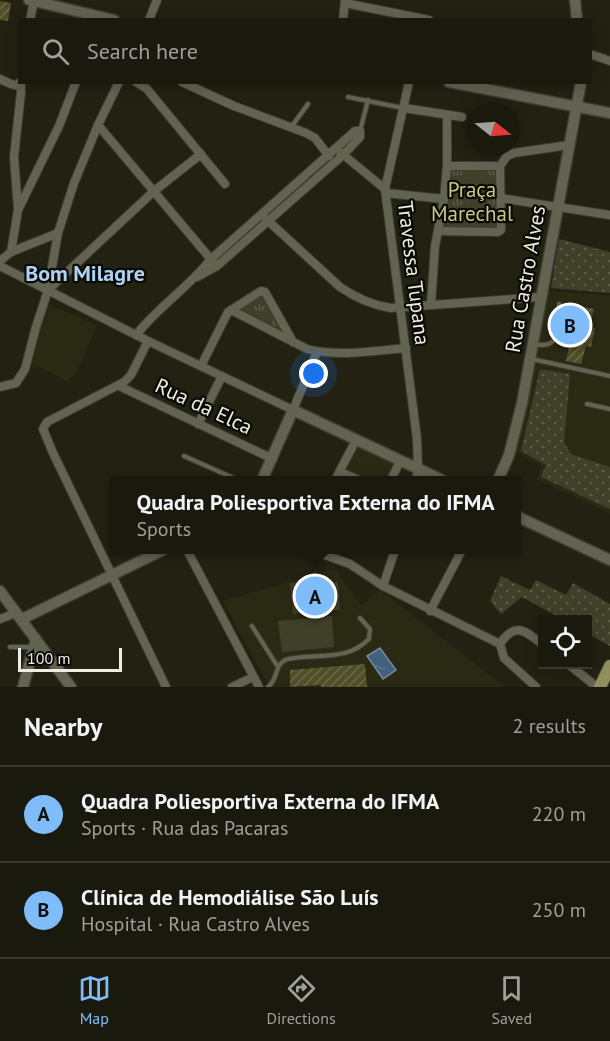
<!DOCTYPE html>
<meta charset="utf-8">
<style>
body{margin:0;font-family:"PT Sans",sans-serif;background:#232217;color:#f1f3f6}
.controls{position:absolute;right:18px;bottom:18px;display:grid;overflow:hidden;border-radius:0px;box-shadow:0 3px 15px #0003}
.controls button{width:54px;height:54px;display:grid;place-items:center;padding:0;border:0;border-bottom:2px solid #38382e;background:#1a190e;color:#f1f3f6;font:30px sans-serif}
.compass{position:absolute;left:466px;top:102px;width:54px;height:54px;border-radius:50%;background:#1a190e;box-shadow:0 3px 15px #0003;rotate:107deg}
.scale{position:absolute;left:18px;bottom:15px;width:104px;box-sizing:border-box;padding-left:6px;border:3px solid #edede3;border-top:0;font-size:16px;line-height:21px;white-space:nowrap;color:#edede3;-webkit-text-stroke:4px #0a0a05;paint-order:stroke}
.you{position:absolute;left:314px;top:374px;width:21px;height:21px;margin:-15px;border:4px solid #fff;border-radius:50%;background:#1a73e8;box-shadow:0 0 0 9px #1a73e833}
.badge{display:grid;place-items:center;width:39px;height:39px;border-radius:50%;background:#7ebdf9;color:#111;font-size:20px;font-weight:700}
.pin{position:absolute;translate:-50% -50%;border:3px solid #fff;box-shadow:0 2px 6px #0006}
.popup{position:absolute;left:110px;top:476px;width:411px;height:78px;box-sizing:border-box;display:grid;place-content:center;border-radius:0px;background:#1a190e;filter:drop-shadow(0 2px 4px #0005);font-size:20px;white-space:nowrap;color:#9fa09e}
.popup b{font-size:22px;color:#f1f3f6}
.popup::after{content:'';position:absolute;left:50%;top:100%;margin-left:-12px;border:12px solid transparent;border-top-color:#1a190e}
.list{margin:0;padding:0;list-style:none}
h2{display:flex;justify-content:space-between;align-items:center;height:78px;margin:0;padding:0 24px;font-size:26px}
h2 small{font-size:20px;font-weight:400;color:#9fa09e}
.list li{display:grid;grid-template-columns:39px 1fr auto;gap:18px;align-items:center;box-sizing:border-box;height:96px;padding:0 24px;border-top:2px solid #38382e}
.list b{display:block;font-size:22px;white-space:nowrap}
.list p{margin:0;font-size:20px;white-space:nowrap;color:#9fa09e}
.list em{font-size:20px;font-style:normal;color:#9fa09e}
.icon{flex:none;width:33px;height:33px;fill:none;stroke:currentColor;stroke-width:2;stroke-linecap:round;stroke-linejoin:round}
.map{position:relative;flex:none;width:610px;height:687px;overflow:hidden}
.search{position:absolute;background:#1a190e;box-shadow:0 3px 15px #0003;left:18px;right:18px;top:18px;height:66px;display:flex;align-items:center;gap:15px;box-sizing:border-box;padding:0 21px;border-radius:0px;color:#9fa09e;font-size:22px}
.sheet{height:270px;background:#1a190e}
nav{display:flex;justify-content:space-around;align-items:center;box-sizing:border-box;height:84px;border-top:2px solid #38382e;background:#1a190e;font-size:16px;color:#9fa09e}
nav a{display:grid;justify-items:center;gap:3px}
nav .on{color:#7ebdf9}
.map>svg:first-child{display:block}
.built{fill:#2a2913}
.grass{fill:url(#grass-dots)}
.park{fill:url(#park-tufts)}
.pitch{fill:#40402a}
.water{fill:url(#water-ripples);stroke:#768b9c;stroke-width:1.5}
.building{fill:url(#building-hatch)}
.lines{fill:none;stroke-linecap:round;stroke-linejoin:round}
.service-casing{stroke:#3d3d33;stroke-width:6}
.minor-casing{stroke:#3d3d33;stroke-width:10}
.tertiary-casing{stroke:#3d3d33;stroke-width:13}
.primary-casing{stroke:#3d3d33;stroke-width:14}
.service{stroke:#636352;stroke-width:4}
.minor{stroke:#636352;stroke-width:8}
.tertiary{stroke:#636352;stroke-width:10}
.primary{stroke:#908f5d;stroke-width:12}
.labels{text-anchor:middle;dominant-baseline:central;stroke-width:4.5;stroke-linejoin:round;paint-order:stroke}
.park-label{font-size:21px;fill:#c9c784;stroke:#0a0a05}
.street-label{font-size:21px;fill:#edede3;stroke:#0a0a05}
.neighbourhood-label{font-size:22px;font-weight:bold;fill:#afd1f3;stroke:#0a0a05}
</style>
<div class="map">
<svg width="610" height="687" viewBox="0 0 610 687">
<defs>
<pattern id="grass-dots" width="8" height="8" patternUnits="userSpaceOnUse" patternTransform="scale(1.5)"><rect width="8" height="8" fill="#40402a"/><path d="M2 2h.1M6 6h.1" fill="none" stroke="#5c5c49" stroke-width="1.8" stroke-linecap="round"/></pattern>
<pattern id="park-tufts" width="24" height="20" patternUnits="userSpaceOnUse" patternTransform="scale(1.5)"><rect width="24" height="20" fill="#40402a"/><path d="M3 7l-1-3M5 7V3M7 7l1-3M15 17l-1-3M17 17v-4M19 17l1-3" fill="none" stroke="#5c5c49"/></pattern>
<pattern id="water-ripples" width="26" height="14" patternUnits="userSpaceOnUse" patternTransform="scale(1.5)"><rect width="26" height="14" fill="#43617d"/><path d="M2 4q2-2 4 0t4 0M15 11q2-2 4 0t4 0" fill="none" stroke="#5e788f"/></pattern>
<pattern id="building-hatch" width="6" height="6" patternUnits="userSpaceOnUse" patternTransform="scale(1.5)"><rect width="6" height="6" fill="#504f28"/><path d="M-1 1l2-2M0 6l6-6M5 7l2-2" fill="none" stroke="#6a6947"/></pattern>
</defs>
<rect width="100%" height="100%" fill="#222112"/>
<!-- built -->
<g class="built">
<polygon points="546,291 610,295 610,513 536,479 543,467 516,452"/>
<polygon points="49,305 97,325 77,372 67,381 29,362 46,307"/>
<polygon points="357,446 396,465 388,480 367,480 346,470"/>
<polygon points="335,569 361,605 380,590 505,687 269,687 223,601"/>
</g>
<!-- grass -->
<g class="grass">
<polygon points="559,239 610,252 610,293 551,288"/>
<polygon points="540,369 570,374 564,442 571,454 610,467 610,509 541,477 546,465 521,451"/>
<polygon points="501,576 530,590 536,580 566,595 573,583 610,604 610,646 588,634 588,620 562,619 522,597 501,614 490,601"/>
</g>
<!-- park -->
<g class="park">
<polygon points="449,169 499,169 499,229 442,229"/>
<polygon points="263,292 287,336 238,309"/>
</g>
<!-- pitch -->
<g class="pitch">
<polygon points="338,582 340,610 293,614 290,583"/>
<polygon points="332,616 334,647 282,652 278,621"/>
</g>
<!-- water -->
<polygon class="water" points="380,648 396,670 383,679 367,656"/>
<!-- building -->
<g class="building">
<polygon points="0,1 11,3 8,21 0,20"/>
<polygon points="579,306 594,309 589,327 595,328 591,347 586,346 581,364 566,361 570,342 563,340 567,321 575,323"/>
<polygon points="365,664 367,687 321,687 321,685 290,687 290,670"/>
</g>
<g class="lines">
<!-- service casing -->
<g class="service-casing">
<g id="service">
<polyline points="348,97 403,108"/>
<polyline points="292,126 308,104"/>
<polyline points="360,131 368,100"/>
<path d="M 533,345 C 539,345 548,346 552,342 C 558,337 558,312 559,304"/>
<polyline points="532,359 610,376"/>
<polyline points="587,404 610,409"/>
<polyline points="184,456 238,480"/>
<polyline points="252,626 278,667"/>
<polyline points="10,647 33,647"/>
<path d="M 268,687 C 278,680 274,666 285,660 C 290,658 297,658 303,657 C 329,655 350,658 369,639 L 370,629 L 360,618"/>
</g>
</g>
<!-- minor casing -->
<g class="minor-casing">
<g id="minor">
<polyline points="345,3 429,20"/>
<polyline points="30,20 34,1"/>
<polyline points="149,20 157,0"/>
<polyline points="343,20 345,0"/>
<polyline points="590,54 610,61"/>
<polyline points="0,79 11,84 21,86"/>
<polyline points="136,82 147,89 225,184"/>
<polyline points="182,82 234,106 306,133 315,138 329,156"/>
<polyline points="409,82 385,189 417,439 418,469 416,480"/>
<polyline points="404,108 462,117"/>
<polyline points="98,125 214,263"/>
<polyline points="340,152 385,189"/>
<polyline points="447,166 500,166"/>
<polyline points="500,166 507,156 514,153 569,145"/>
<polyline points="386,193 444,199"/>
<polyline points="500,198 610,215"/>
<polyline points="18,209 14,157 21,92 20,82"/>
<path d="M 265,218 L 340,287 C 356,298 371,305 391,308 L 540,297"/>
<polyline points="438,231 498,232 501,230 500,166"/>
<polyline points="11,252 18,210 59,126 76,82"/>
<polyline points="0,261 11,252 58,233"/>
<polyline points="0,266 148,341 293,410 317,352"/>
<polyline points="48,290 153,192 201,154"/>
<polyline points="431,305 435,246 444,199 447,166 447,115"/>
<path d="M 231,310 L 307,349 C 338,357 374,351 406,348"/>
<path d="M 136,335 C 158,307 189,287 211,259 L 355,131 L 360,131 L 360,137 L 343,155 L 217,266 L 197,277"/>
<polyline points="148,341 131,375 124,382 47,422 43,429 53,453 166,687"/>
<polyline points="201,366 228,312 261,291 265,292 293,342"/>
<polyline points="119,386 273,459"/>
<polyline points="0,387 16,383 25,369 36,327 48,290 58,233 74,183 98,125 119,82"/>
<polyline points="198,424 222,376"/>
<polyline points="340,472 359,480"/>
<polyline points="335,480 356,440"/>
<polyline points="391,480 400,461"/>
<polyline points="187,550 259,687"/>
<polyline points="311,550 350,564 383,586 500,644"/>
<polyline points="383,586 395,550"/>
<polyline points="430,611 462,550"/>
<polyline points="0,619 16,613"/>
<polyline points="500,644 504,658 536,687"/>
<path d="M 500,644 C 515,621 525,631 542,644"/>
<polyline points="568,664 597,687"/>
<polyline points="232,687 253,677"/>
</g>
</g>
<!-- tertiary casing -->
<g class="tertiary-casing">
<g id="tertiary">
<polyline points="29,0 114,20"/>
<polyline points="575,0 577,20"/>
<polyline points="449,82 610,113"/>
<polyline points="262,480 293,410 442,480"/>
<polyline points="498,480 509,455 522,403 581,82"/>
<polyline points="516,516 610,560"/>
<polyline points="0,591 71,687"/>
<polyline points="22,619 163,550"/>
<polyline points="23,687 36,639"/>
</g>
</g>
<!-- primary casing -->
<g class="primary-casing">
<polyline id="primary" points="600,687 610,666"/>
</g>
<!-- service -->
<use href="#service" class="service"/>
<!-- minor -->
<use href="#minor" class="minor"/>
<!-- tertiary -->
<use href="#tertiary" class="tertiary"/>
<!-- primary -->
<use href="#primary" class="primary"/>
</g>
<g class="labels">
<!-- park labels -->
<g class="park-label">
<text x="472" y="189">Praça<tspan x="472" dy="24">Marechal</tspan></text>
</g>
<!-- street labels -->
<g class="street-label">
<text transform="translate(414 273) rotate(83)">Travessa Tupana</text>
<text transform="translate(525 279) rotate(-80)">Rua Castro Alves</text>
<text transform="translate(204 406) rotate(25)">Rua da Elca</text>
</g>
<!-- neighbourhood labels -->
<g class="neighbourhood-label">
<text x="85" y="273">Bom Milagre</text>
</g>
</g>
</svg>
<div class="controls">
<button><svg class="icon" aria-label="locate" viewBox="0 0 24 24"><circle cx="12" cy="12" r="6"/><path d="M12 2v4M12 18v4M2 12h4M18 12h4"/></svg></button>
</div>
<svg class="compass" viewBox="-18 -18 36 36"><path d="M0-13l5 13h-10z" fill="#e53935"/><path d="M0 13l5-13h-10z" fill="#9fa09e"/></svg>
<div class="scale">100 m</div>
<div class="you"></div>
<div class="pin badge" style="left:315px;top:596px">A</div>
<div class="popup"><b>Quadra Poliesportiva Externa do IFMA</b>Sports</div>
<div class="pin badge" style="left:570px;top:325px">B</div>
<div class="search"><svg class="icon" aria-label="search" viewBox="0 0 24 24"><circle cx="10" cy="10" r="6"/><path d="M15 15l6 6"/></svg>Search here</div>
</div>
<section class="sheet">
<h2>Nearby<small>2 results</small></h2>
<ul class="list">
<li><span class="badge">A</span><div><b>Quadra Poliesportiva Externa do IFMA</b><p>Sports · Rua das Pacaras</p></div><em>220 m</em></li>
<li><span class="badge">B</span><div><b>Clínica de Hemodiálise São Luís</b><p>Hospital · Rua Castro Alves</p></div><em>250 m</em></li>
</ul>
</section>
<nav>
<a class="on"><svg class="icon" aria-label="map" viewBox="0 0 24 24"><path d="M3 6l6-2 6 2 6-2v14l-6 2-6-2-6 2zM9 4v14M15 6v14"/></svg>Map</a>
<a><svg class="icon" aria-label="directions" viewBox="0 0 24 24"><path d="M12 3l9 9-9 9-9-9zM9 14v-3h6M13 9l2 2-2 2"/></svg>Directions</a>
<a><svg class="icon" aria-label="saved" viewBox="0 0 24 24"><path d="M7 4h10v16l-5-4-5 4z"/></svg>Saved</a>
</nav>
